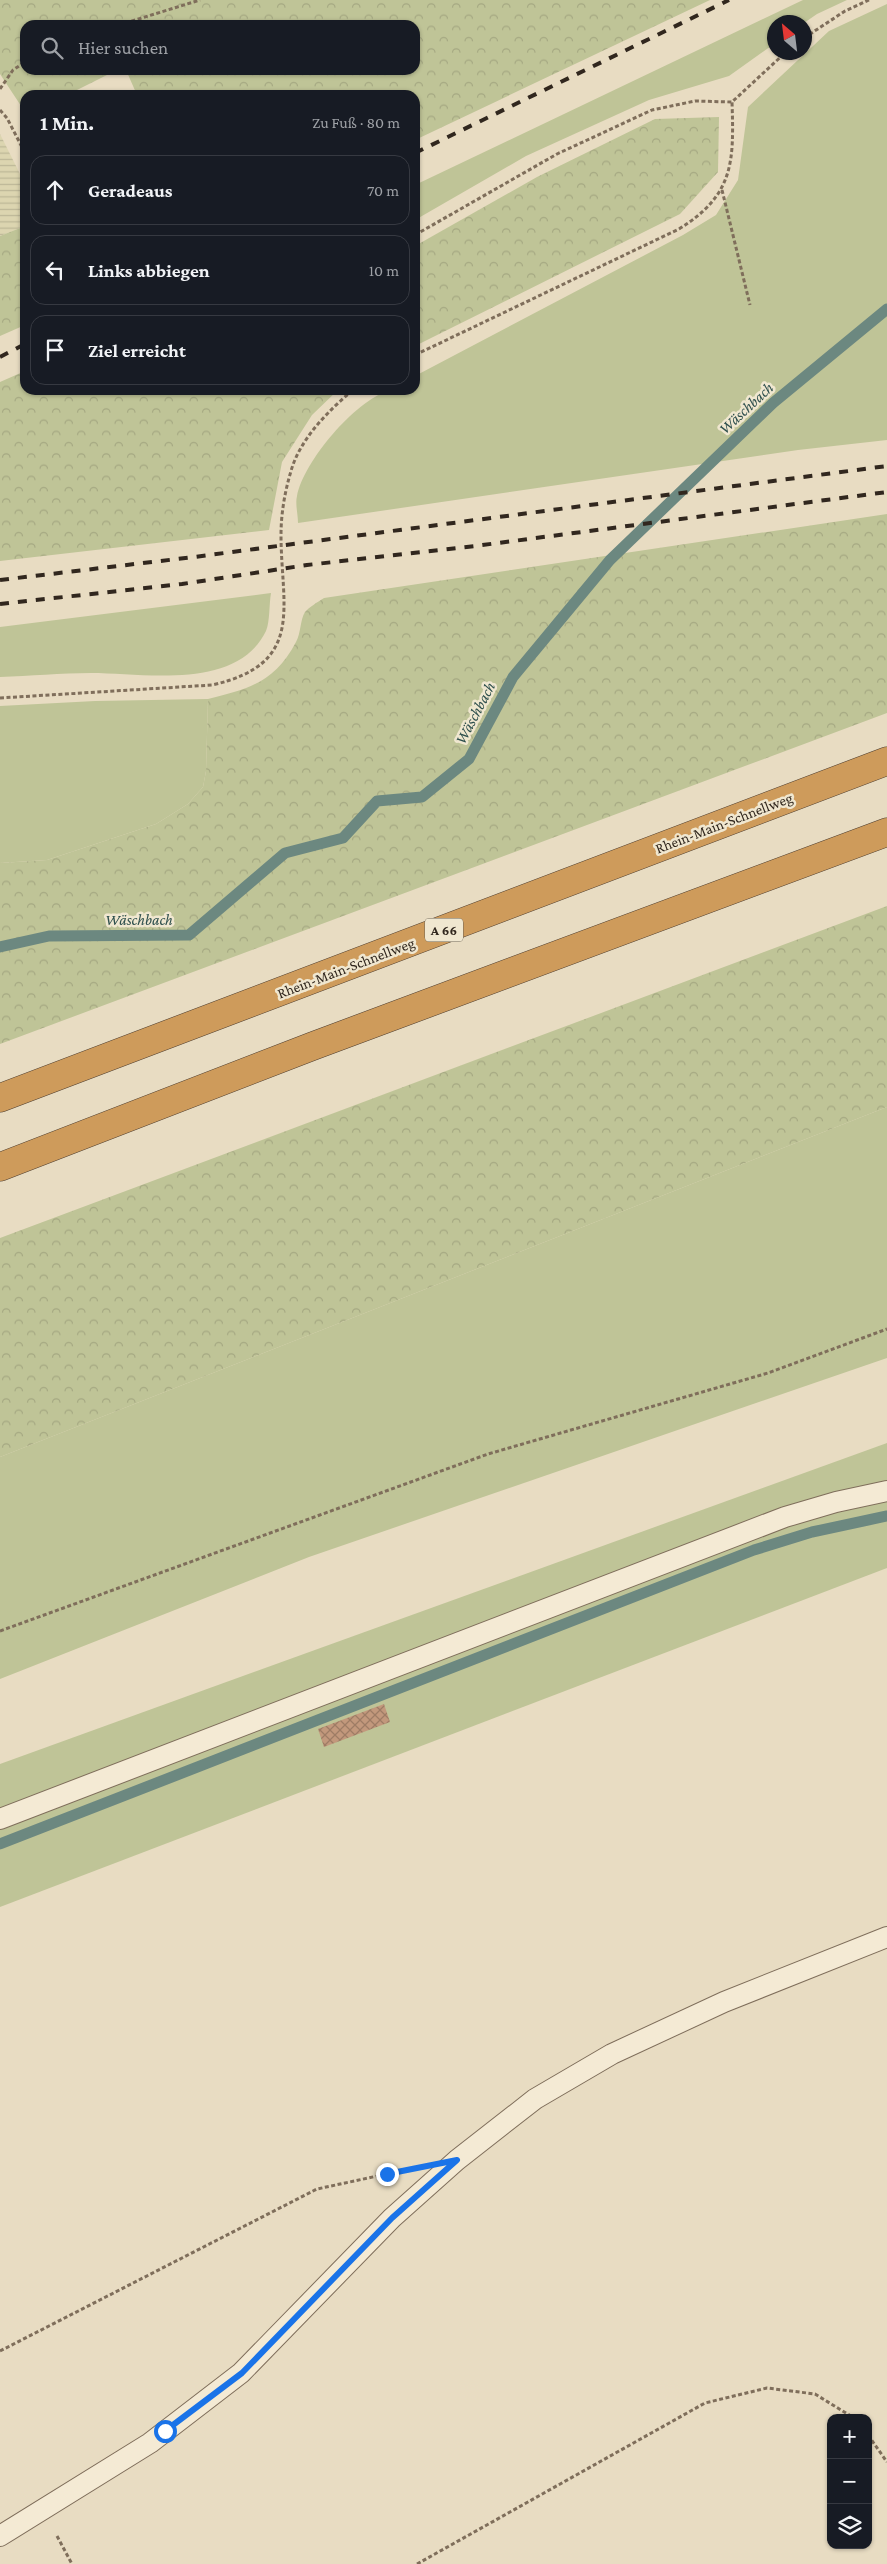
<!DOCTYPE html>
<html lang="de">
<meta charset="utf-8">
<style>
body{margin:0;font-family:"Crimson Pro",serif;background:#242831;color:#f1f3f6}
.controls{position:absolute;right:15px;bottom:15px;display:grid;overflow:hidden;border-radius:10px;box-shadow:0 1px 4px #0004}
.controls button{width:45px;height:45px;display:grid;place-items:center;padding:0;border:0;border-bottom:1px solid #363941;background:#171b24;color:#f1f3f6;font:25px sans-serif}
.compass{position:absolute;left:767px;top:15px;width:45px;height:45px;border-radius:50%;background:#171b24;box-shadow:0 1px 4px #0004;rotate:332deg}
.stop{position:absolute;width:15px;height:15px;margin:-11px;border:4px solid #1a73e8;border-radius:50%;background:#fff}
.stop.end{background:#1a73e8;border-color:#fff;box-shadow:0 1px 5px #0008}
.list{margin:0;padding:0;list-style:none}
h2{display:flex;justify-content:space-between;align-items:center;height:65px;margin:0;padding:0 20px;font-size:21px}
h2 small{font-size:16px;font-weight:400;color:#9ea1a6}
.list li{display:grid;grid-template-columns:32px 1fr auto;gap:15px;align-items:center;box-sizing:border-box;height:70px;margin:0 10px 10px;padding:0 10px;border:1px solid #363941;border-radius:15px}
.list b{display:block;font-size:19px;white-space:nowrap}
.list em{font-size:16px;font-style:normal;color:#9ea1a6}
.icon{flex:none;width:28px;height:28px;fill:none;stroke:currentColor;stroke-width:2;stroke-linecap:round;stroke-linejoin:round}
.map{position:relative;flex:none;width:887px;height:2564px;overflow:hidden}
.search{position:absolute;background:#171b24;box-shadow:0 1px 4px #0004;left:20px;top:20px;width:400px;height:55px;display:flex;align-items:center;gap:12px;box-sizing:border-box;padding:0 18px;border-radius:15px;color:#9ea1a6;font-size:19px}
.panel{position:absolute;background:#171b24;box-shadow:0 1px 4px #0004;left:20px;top:90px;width:400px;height:305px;border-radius:15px}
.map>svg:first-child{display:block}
.farmland{fill:url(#farmland-rules)}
.green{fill:#bfc497}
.forest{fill:url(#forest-crowns)}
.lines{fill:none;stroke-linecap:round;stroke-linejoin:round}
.stream{stroke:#6c8880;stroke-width:11}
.building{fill:url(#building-cross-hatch)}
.lane-casing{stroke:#7f6e5b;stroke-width:22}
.highway-casing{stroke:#4e3d2f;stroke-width:29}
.path{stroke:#7f6e5b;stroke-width:3;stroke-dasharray:4 2.5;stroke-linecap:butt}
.lane{stroke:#f4ead4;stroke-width:20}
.highway{stroke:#ce9b5b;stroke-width:28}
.rail{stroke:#31271e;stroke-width:4;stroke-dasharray:9 9;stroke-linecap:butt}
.route{stroke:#1a73e8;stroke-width:6}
.labels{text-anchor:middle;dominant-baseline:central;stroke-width:5;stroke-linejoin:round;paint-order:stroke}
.shield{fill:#f0e7d0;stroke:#6a6153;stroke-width:1}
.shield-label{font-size:14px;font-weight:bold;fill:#31271e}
.street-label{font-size:15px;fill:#31271e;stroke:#f0e7d0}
.water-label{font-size:16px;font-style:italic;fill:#2e4f4d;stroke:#f0e7d0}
</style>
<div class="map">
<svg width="887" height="2564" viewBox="0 0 887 2564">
<defs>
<pattern id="farmland-rules" width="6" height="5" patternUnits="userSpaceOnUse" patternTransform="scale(1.25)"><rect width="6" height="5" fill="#dcd5b0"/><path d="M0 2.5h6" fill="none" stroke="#bdb797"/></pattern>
<pattern id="forest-crowns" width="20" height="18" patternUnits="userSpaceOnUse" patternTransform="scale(1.25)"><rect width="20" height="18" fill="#bfc497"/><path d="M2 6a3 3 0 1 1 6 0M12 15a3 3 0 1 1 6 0" fill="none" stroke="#a5a882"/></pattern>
<pattern id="building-cross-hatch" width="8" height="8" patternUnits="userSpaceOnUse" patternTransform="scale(1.25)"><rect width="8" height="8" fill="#c2987c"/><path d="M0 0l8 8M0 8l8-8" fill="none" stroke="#9e7c65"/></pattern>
</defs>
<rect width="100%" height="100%" fill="#e8dcc2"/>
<!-- farmland -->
<polygon class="farmland" points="0,134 25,184 25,226 0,236"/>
<!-- green -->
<g class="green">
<polygon points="803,0 847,0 817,14 804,23 774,22 774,44 729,76 649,100 526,156 415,220 415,185"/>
<path d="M 887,4 L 887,440 L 798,450 L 298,523 C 298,514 295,504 297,496 C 304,461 355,401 388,391 C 396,388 407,390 415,390 L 415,376 L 683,235 L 716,215 L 738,180 L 748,107 L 829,31 Z"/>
<path d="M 271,593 C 269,604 270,621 266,631 C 237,691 144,673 91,673 C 61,673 30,676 0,677 L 0,627 Z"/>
<polygon points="208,699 206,771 203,787 188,804 156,824 47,860 0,863 0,706 95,701"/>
<polygon points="887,1107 887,1358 309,1557 0,1679 0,1457"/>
<polygon points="887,1443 887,1568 0,1907 0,1764"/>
</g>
<!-- forest -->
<g class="forest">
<polygon points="0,0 710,0 415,140 415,95 137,95 126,70 415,70 415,25 25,25 25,70 117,70 67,95 25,95 25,112 0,74"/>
<polygon points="719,117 718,172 680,214 415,346 415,246 537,177 655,119"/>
<polygon points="25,226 25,325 0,336 0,236"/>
<polygon points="25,371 25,390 338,390 312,415 282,462 269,530 0,561 0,382"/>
<path d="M 887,514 L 887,713 L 0,1044 L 0,863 L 47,860 L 156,824 L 188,804 L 203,787 L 206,771 L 208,699 C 249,689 275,682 296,642 C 301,633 300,620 305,612 C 309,607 318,602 324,598 Z"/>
<polygon points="887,906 887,1107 0,1457 0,1238"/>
</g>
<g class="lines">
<!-- stream -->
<g class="stream">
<polyline points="0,947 49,936 189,935 285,853 343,838 377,801 422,797 469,759 513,677 610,560 773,403 887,309"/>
<polyline points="0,1844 754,1550 812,1532 887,1516"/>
</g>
</g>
<!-- building -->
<polygon class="building" points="384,1704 390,1722 324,1747 318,1729"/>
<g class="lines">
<!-- lane casing -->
<g class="lane-casing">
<g id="lane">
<polyline points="0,1819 785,1517 836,1502 887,1491"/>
<polyline points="0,2536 150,2443 241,2373 392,2218 457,2160 535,2099 612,2054 724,2002 887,1937"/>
</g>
</g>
<!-- highway casing -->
<g class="highway-casing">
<g id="highway">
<polyline points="0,1098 887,761"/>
<polyline points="0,1167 313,1046 887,832"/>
</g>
</g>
<!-- path -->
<g class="path">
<polyline points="119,25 200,0"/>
<polyline points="804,38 845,11 869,0"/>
<polyline points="0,89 13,70 25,62"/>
<polyline points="0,110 7,118 25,153"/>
<polyline points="722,190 750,305"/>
<polyline points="415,235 557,154 652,110 695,101 732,102 786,52"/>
<path d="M 415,355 L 679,229 C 734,195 734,162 732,102"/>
<path d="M 0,698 L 212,685 C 306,664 281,607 281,535 C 281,513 285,491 291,471 C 300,439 328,411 353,390"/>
<polyline points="0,1631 488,1454 768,1373 887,1329"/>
<polyline points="0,2351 317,2189 396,2172"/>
<polyline points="868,2435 887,2462"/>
<polyline points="57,2536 72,2564"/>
<polyline points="417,2564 705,2403 767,2388 815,2394 854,2418"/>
</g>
<!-- lane -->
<use href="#lane" class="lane"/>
<!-- highway -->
<use href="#highway" class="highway"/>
<!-- rail -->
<g class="rail">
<polyline points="415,153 729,0"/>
<polyline points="0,357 25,344"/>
<polyline points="0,580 194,557 887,466"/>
<polyline points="0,604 182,584 307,565 475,546 887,492"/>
</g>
</g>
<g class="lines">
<!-- route -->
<polyline class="route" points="165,2431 242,2373 392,2218 457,2160 387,2174"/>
</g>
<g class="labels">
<!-- shield labels -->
<rect class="shield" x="425" y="918.5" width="38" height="23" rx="4"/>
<g class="shield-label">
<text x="444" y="930">A 66</text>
</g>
<!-- street labels -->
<g class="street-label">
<text transform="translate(724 823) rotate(-21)">Rhein-Main-Schnellweg</text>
<text transform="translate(346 968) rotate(-21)">Rhein-Main-Schnellweg</text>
</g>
<!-- water labels -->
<g class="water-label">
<text transform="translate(746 408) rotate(-43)">Wäschbach</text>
<text transform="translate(475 713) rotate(-62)">Wäschbach</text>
<text x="139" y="919">Wäschbach</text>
</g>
</g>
</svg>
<div class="controls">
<button>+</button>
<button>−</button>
<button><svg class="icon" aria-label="layers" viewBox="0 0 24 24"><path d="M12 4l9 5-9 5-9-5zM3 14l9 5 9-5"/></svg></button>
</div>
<svg class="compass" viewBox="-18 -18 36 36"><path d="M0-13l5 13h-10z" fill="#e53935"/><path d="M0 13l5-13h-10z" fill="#9ea1a6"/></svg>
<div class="stop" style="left:165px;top:2431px"></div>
<div class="stop end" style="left:387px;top:2174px"></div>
<div class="search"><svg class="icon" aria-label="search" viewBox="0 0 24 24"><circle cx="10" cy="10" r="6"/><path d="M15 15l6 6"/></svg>Hier suchen</div>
<section class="panel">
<h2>1 Min.<small>Zu Fuß · 80 m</small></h2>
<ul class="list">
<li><svg class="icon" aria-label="ahead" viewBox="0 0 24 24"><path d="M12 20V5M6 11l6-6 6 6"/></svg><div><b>Geradeaus</b></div><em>70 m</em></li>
<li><svg class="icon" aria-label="left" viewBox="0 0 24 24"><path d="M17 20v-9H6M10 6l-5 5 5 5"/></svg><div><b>Links abbiegen</b></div><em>10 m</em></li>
<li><svg class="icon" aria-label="arrive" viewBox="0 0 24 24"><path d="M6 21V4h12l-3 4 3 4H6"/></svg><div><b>Ziel erreicht</b></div></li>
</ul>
</section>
</div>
